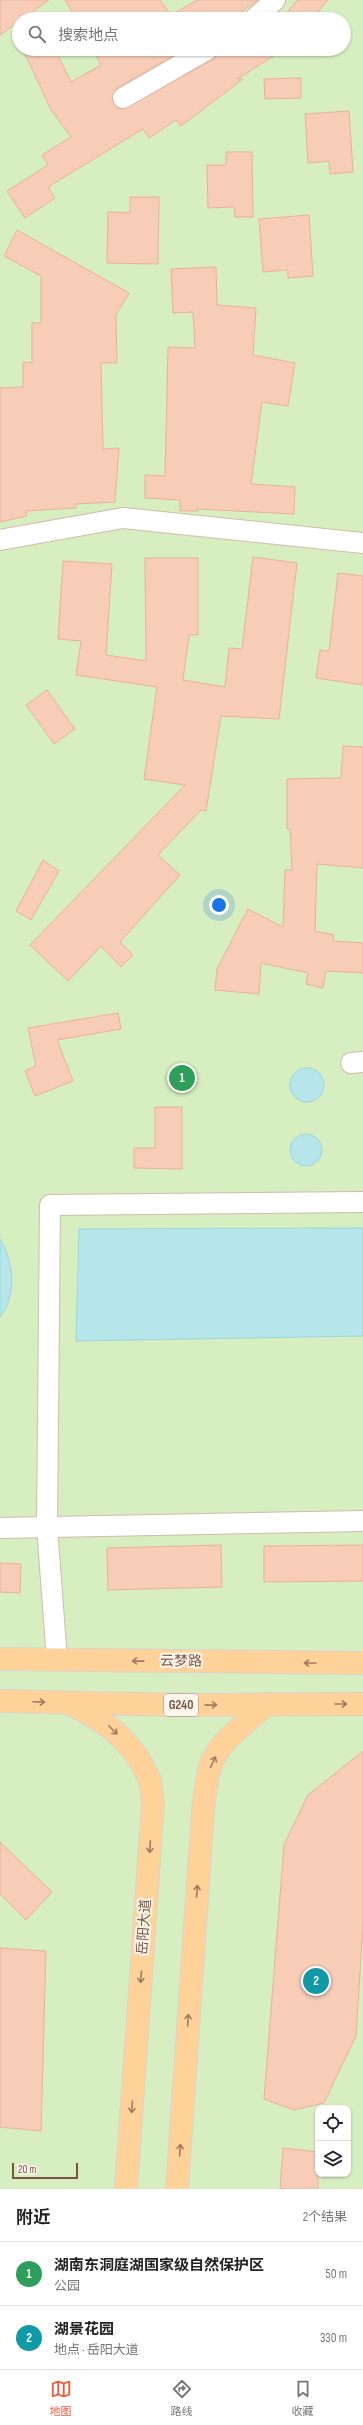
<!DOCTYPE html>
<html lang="zh">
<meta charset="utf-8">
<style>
body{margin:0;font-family:"Sofia Sans Condensed","Noto Sans SC",sans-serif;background:#f2f2f2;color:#222}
.controls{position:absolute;right:12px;bottom:12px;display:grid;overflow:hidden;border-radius:8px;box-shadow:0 1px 3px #0004}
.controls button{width:36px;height:36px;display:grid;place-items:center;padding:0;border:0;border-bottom:1px solid #e0e0e0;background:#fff;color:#222;font:20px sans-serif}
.scale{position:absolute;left:12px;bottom:10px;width:66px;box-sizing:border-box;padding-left:4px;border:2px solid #7a5546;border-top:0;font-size:11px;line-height:14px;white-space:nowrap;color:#7a5546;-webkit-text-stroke:3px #fff6ec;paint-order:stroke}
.you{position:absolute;left:219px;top:905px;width:14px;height:14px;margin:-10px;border:3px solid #fff;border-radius:50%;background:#1a73e8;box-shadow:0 0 0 6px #1a73e833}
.badge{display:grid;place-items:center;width:26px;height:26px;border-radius:50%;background:#f4583c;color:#fff;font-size:13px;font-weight:700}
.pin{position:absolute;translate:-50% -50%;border:2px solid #fff;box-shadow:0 1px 4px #0006}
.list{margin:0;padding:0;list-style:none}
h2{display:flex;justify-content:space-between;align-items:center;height:52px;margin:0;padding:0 16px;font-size:17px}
h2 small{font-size:13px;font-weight:400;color:#767676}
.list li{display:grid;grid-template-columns:26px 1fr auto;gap:12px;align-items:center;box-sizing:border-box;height:64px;padding:0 16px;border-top:1px solid #e0e0e0}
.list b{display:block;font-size:15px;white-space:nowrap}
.list p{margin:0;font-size:13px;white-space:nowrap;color:#767676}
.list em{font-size:13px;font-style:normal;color:#767676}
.icon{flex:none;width:22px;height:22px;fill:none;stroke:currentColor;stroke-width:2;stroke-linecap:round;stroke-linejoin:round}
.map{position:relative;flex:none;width:363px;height:2189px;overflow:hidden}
.search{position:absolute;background:#fff;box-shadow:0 1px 3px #0004;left:12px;right:12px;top:12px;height:44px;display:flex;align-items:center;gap:10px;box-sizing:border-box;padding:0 14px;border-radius:22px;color:#767676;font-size:15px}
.sheet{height:180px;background:#fff}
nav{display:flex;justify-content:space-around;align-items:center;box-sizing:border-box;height:56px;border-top:1px solid #e0e0e0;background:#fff;font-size:11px;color:#767676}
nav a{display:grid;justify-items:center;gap:2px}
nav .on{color:#f4583c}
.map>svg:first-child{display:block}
.green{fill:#d6eec0;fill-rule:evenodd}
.water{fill:#b6e6ea;stroke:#9bd7dd}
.building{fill:#f7cdb8;stroke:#ebb197}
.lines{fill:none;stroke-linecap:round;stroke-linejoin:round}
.minor-casing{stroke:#d4baab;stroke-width:22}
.primary-casing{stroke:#dcd3cf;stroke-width:24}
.minor{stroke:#fff;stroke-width:20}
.primary{stroke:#ffd29a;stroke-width:22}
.oneway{stroke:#a27a5f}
.labels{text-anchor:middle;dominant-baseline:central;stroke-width:4;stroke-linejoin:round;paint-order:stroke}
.shield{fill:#fff6ec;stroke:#a28578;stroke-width:1}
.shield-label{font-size:13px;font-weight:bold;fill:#7a5546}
.street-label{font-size:14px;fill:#7a5546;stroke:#fff6ec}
</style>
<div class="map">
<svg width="363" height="2189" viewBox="0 0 363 2189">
<rect width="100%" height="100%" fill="#fef2e3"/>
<!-- green -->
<path class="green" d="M 0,0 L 363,0 L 363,2189 L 0,2189 ZM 19,19 L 344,19 L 344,49 L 19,49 ZM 318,2108 L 348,2108 L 348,2174 L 318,2174 Z"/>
<!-- water -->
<g class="water">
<circle cx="307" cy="1085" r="17"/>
<circle cx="306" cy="1150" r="16"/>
<polygon points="363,1228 363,1336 76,1341 79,1229"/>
<path d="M 0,1239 C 14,1261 17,1296 0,1317 Z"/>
</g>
<!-- building -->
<g class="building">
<polygon points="0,0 49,0 0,35"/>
<polygon points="65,0 160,0 171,15 197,0 258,0 231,19 76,19"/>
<polygon points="297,0 328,0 312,19 282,19"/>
<polygon points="35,49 55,49 71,82 101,65 92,49 185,49 117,88 112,98 117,108 123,109 214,59 219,49 285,49 237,79 243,79 181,126 176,120 149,138 143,129 48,187 55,198 25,218 7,191 48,165 42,155 71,137 51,110 25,54"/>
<polygon points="301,78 301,98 265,99 264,79"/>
<polygon points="349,111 353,172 330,174 329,161 308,163 305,114"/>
<polygon points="226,152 252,152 253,217 235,217 234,207 208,208 207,165 226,165"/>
<polygon points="130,197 159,197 158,264 107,263 108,212 130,213"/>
<polygon points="309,215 313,276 288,278 288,270 263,272 259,219"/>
<polygon points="17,230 129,293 116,315 117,363 101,363 103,449 119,448 115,502 76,504 76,508 26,511 27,516 0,522 0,388 23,387 23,362 32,363 32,323 41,323 41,276 4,256"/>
<polygon points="216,267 217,305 256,308 253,355 295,363 288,406 262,402 251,484 295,487 294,514 197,509 197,511 180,511 180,500 145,498 145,475 165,476 168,347 195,348 193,312 173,313 171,269"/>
<polygon points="253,557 297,563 279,719 221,716 206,811 201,810 158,855 180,875 120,942 133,955 121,967 101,946 68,981 30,945 185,785 144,779 157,687 76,675 81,641 58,639 63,561 112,564 106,655 146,661 145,558 198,558 198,635 189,635 183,680 225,687 229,648 242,649"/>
<polygon points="338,573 363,576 363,685 316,678 320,650 329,651"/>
<polygon points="47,690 75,729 54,744 26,705"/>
<polygon points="343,746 363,747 363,868 317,864 315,931 334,935 333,941 363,943 363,973 326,971 323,988 306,984 308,973 261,963 259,994 215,990 217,969 248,909 283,927 285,870 292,870 290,829 287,829 287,779 341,778"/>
<polygon points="43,860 59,871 31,920 16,911"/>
<polygon points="118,1013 121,1029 57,1040 73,1081 35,1096 25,1071 36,1066 28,1028"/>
<polygon points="155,1107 182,1107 182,1169 134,1168 134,1148 155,1148"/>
<polygon points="221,1545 222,1587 108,1590 107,1548"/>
<polygon points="363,1545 363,1581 264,1582 264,1546"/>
<polygon points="0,1563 21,1564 20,1593 0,1592"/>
<polygon points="363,1751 363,1926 356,2036 324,2103 294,2110 264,2099 284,1845 308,1795"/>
<polygon points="0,1842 52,1892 26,1920 0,1894"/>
<polygon points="0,1948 46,1951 41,2131 0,2127"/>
<polygon points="283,2148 318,2152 318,2189 280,2189"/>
</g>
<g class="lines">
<!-- minor casing -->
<g class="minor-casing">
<g id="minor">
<polyline points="254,19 275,0"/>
<polyline points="123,98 208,49"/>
<polyline points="0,540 123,518 363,543"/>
<polyline points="351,1063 363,1062"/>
<polyline points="0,1528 363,1521"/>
<polyline points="57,1660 47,1527 50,1205 363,1202"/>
</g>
</g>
<!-- primary casing -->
<g class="primary-casing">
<g id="primary">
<polyline points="0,1659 363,1663"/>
<polyline points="0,1701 184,1705 363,1704"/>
<path d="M 68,1703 C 103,1719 132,1740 148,1776 C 152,1784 152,1795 153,1804 L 126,2189"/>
<path d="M 177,2189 L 203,1810 C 205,1794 206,1777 212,1762 C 222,1738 249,1721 267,1704"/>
</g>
</g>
<!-- minor -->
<use href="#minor" class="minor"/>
<!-- primary -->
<use href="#primary" class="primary"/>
</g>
<!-- one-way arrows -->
<defs><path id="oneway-shaft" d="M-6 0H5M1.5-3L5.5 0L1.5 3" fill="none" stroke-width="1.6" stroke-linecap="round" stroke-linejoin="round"/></defs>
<g class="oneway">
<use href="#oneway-shaft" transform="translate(138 1661) rotate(-179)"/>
<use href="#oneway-shaft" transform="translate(310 1663) rotate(-180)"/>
<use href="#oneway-shaft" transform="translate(39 1702) rotate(2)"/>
<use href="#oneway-shaft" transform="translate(341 1704)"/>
<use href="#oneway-shaft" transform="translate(211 1705) rotate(-1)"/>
<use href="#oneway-shaft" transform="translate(113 1730) rotate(45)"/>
<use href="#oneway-shaft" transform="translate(213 1762) rotate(-65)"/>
<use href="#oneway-shaft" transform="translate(150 1847) rotate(94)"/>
<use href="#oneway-shaft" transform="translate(197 1891) rotate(-86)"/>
<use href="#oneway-shaft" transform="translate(141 1977) rotate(94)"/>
<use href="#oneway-shaft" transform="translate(188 2020) rotate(-86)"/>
<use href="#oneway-shaft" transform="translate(132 2107) rotate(94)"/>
<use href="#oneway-shaft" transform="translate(180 2150) rotate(-86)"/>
</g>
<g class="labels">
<!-- shield labels -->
<rect class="shield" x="164" y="1694" width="34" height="22" rx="3"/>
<g class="shield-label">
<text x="181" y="1705">G240</text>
</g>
<!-- street labels -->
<g class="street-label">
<text transform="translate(181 1661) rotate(1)">云梦路</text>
<text transform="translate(144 1927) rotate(-86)">岳阳大道</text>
</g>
</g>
</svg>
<div class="controls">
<button><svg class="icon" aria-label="locate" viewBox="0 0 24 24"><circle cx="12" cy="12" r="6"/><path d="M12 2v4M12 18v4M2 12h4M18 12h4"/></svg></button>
<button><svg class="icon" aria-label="layers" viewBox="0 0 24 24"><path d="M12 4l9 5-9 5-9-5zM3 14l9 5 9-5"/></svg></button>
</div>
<div class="scale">20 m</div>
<div class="you"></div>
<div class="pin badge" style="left:182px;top:1078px;background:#2e9e5b">1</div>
<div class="pin badge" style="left:316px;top:1981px;background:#0f9aa8">2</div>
<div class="search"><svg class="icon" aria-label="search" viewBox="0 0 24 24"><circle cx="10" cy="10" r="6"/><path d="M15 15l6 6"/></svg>搜索地点</div>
</div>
<section class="sheet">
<h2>附近<small>2个结果</small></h2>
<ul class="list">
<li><span class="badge" style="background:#2e9e5b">1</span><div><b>湖南东洞庭湖国家级自然保护区</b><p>公园</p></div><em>50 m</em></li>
<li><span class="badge" style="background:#0f9aa8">2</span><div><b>湖景花园</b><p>地点 · 岳阳大道</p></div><em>330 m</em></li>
</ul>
</section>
<nav>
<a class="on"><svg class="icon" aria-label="map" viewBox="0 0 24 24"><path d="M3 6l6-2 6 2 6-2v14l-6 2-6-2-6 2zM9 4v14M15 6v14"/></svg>地图</a>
<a><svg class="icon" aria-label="directions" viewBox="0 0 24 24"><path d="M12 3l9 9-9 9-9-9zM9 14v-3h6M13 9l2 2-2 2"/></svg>路线</a>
<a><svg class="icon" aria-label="saved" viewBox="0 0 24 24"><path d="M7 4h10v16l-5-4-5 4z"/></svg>收藏</a>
</nav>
